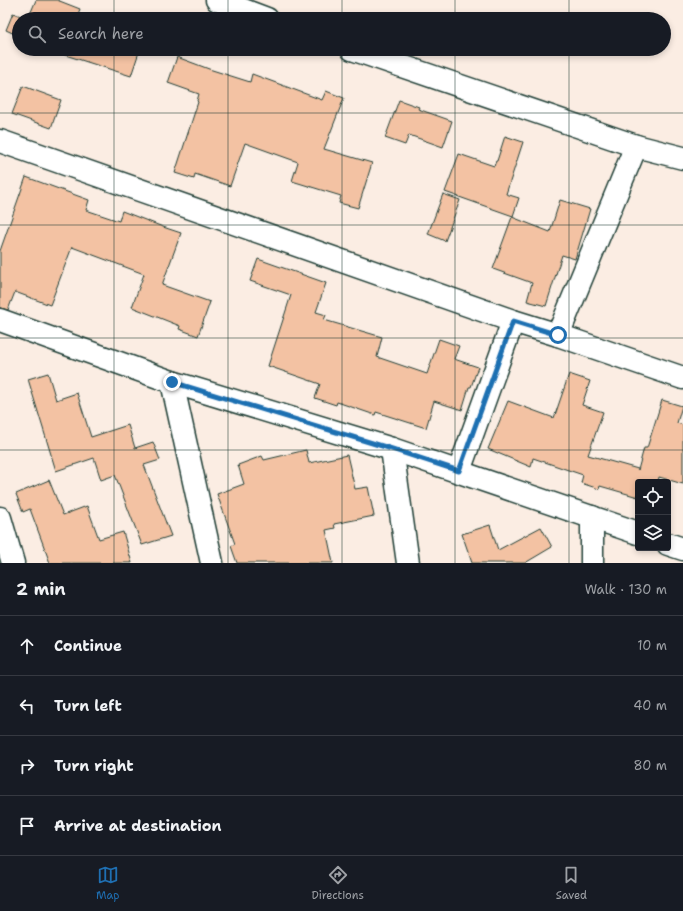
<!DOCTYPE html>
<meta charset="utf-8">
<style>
body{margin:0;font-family:"Shantell Sans",sans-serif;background:#242831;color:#f1f3f6}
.controls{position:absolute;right:12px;bottom:12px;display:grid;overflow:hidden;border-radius:4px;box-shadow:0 2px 6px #0003}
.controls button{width:36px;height:36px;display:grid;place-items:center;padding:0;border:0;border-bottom:1px solid #363941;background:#171b24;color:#f1f3f6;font:20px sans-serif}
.stop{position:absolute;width:12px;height:12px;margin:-9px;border:3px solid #1f6fb2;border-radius:50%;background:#fff}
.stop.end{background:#1f6fb2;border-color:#fff;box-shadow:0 1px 4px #0008}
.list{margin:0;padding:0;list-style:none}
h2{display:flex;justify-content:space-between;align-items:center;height:52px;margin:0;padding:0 16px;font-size:17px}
h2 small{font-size:13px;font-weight:400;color:#9ea1a6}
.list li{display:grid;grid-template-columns:26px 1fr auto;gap:12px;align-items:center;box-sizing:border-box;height:60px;padding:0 16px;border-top:1px solid #363941}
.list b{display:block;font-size:15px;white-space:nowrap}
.list em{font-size:13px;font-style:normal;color:#9ea1a6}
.icon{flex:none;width:22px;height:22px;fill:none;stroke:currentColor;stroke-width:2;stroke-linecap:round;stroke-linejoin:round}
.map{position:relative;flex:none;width:683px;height:563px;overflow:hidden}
.search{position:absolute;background:#171b24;box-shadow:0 2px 6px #0003;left:12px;right:12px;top:12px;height:44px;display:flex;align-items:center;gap:10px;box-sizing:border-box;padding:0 14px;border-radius:22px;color:#9ea1a6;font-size:15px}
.sheet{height:292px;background:#171b24}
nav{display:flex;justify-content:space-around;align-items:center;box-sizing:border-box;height:56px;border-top:1px solid #363941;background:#171b24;font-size:11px;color:#9ea1a6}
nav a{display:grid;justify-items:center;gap:2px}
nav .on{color:#1f6fb2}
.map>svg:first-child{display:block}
.building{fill:#f3c2a3;stroke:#1f3d34}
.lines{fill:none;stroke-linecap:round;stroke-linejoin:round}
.street-casing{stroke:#1f3d34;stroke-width:25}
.street{stroke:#fff;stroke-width:22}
.route{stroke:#1f6fb2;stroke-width:5}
.grid{fill:none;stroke:#1f3d34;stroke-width:1;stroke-opacity:0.55}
</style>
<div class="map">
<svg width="683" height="563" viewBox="0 0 683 563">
<rect width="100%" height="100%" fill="#fbede3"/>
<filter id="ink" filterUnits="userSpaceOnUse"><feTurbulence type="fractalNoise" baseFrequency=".025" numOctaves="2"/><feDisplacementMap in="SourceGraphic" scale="8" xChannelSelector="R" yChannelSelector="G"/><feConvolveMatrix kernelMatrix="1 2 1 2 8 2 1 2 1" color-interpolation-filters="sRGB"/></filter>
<g filter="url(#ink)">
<!-- building -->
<g class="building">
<polygon points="36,0 57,0 80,9 76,19 28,19"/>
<polygon points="13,13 28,19 19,19 19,36 6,30"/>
<polygon points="54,49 140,49 131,76 59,53 59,51"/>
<polygon points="177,57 209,69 250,82 252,74 322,100 326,91 344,98 324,149 372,163 358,208 339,203 341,196 292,181 298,162 245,143 230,186 195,174 194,179 175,173 198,102 197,101 199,94 168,83"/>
<polygon points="23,86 61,100 51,128 12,114"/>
<polygon points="399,100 419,107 418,109 452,121 443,147 409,135 405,145 385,138"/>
<polygon points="505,136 523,142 506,194 519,198 513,216 445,192 459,154 494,166 496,161 497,161"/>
<polygon points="26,177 89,200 86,210 119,221 122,211 163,227 181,233 162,285 210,302 198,336 179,329 180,326 132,307 144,274 72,247 50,305 15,292 8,310 0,308 0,251"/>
<polygon points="443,194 460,200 445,241 428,234"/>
<polygon points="560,200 590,209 575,259 562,255 546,306 527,301 532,283 493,269 512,217 550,232"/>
<polygon points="258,259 326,283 316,312 326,315 324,320 382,337 377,357 427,374 439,339 459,346 454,359 478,367 471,387 469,387 462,410 434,401 426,428 376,412 375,415 337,402 336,405 315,398 320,384 268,366 291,295 250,281"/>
<polygon points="48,373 56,400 77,393 91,437 128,425 135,448 153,442 160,460 144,465 171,536 142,545 115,475 101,480 94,458 56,471 28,379"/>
<polygon points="569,374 590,381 582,405 603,412 588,455 638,469 638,470 644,448 647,448 662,400 682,406 677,423 683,425 683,484 659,477 658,482 638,482 638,497 600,486 599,489 581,483 583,475 533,458 531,467 488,449 508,401 554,418"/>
<polygon points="306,450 309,463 347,455 355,489 368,487 374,516 334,524 335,528 326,530 333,563 237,563 231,546 235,544 217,494 244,484 238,465 262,456 264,460"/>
<polygon points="49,480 63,515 87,506 99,539 123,532 132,563 50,563 30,509 23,512 16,494"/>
<polygon points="490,525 498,550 541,527 552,547 525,563 472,563 462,534"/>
</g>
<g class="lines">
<!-- street casing -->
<g class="street-casing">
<g id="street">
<polyline points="217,0 267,19"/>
<polyline points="352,49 636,146 683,158"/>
<polyline points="0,141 513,321 558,335 683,378"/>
<polyline points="0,320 172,382 392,449 638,533"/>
<polyline points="558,335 636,146"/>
<polyline points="172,382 212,563"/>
<polyline points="392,449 408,563"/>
<polyline points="459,471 513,321"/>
<polyline points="592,517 592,563"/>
<polyline points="0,518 13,563"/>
<polyline points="668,544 683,549"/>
</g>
</g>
<!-- street -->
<use href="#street" class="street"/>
</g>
</g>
<g class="lines" filter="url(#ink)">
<!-- route -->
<polyline class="route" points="172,382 392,449 459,471 513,321 558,335"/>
</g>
<!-- grid -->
<path class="grid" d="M 114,0 L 114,19M 228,0 L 228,19M 342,0 L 342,19M 455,0 L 455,19M 569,0 L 569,19M 114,49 L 114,563M 228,49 L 228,563M 342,49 L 342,563M 455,49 L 455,563M 569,49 L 569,563M 0,113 L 683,113M 0,225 L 683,225M 0,338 L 683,338M 0,450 L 683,450"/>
</svg>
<div class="controls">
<button><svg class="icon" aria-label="locate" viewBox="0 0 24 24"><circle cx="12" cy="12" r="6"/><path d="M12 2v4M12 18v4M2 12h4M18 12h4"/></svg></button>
<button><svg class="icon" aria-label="layers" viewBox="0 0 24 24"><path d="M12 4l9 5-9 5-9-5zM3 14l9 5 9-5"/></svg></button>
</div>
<div class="stop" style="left:558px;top:335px"></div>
<div class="stop end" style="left:172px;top:382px"></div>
<div class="search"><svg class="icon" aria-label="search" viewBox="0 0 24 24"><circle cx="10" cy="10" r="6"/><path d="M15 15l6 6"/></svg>Search here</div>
</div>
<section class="sheet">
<h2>2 min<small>Walk · 130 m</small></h2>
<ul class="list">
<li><svg class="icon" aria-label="ahead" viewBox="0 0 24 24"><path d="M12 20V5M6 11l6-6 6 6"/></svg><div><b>Continue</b></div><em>10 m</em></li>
<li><svg class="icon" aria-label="left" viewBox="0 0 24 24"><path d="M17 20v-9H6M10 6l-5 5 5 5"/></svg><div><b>Turn left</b></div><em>40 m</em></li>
<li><svg class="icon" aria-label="right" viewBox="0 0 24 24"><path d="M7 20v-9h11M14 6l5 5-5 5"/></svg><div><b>Turn right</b></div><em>80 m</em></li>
<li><svg class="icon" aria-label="arrive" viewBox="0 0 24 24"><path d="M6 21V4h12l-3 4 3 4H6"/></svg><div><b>Arrive at destination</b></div></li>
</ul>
</section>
<nav>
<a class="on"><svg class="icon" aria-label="map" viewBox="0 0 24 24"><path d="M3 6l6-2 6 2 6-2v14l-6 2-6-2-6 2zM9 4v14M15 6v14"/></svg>Map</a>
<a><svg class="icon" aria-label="directions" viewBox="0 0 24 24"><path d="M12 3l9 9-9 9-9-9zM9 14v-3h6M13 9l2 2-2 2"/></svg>Directions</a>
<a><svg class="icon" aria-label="saved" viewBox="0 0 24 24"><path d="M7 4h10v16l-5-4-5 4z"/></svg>Saved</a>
</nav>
